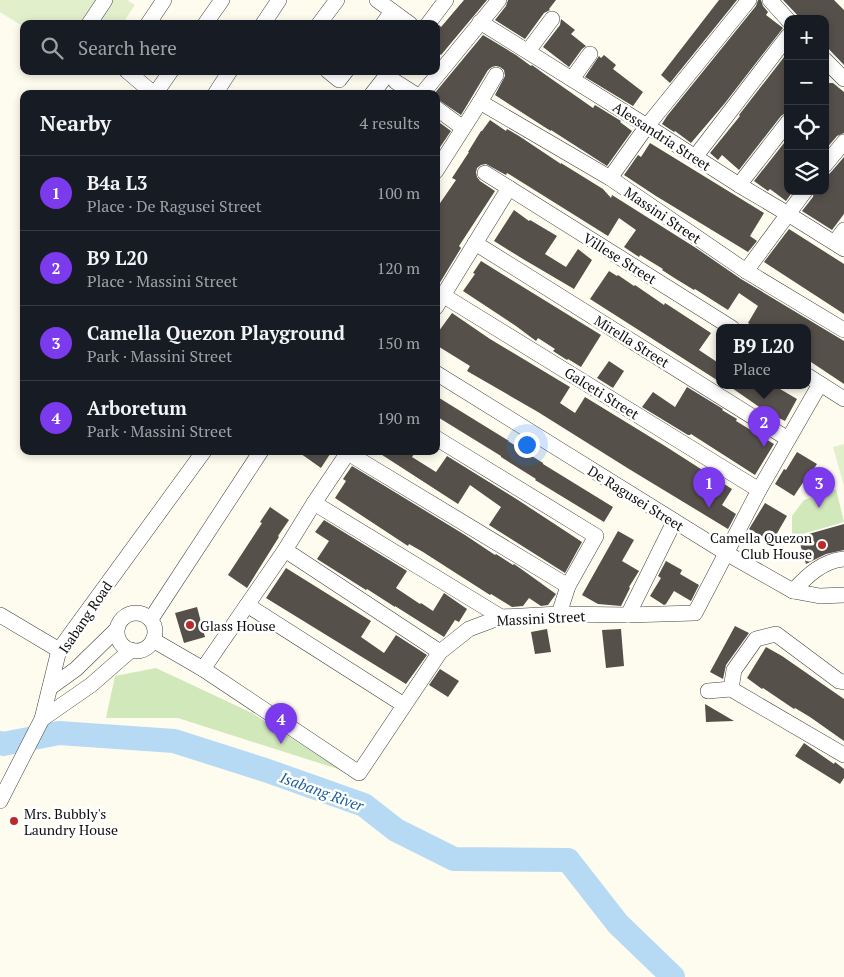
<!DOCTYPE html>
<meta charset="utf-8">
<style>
body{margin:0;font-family:"PT Serif",serif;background:#20242c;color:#f1f3f6}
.controls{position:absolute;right:15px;top:15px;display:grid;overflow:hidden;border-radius:10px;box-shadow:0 2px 8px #0003}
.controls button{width:45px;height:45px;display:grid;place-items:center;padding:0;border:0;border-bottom:1px solid #363941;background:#171b24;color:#f1f3f6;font:25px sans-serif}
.you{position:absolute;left:526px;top:444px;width:18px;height:18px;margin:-12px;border:4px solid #fff;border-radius:50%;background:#1a73e8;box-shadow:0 0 0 8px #1a73e833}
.badge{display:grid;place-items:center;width:32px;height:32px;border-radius:50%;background:#7c3aed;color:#fff;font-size:16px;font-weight:700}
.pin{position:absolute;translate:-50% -41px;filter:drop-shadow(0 1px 2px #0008)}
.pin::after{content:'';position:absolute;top:26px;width:18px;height:15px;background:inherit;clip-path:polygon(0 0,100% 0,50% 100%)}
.popup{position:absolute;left:716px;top:324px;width:95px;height:65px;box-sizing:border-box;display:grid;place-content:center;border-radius:10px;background:#171b24;filter:drop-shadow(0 1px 4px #0005);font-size:16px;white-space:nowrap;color:#9ea1a6}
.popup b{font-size:19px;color:#f1f3f6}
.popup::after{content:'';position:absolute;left:50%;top:100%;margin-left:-10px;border:10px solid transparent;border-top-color:#171b24}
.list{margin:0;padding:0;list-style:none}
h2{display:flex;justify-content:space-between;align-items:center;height:65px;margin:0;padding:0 20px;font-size:21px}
h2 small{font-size:16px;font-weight:400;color:#9ea1a6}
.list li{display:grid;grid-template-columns:32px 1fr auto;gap:15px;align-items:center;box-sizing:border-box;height:75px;padding:0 20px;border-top:1px solid #363941}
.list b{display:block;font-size:19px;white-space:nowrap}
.list p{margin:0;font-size:16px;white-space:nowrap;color:#9ea1a6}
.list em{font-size:16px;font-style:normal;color:#9ea1a6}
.icon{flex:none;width:28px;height:28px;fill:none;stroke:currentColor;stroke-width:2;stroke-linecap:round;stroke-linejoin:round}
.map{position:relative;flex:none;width:844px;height:977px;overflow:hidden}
.search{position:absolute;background:#171b24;box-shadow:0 2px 8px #0003;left:20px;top:20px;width:420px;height:55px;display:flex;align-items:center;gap:12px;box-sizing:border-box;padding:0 18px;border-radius:10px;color:#9ea1a6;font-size:19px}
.panel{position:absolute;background:#171b24;box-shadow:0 2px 8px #0003;left:20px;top:90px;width:420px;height:365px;border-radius:10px}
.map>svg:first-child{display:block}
.green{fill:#d0e8ba}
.pitch{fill:#e2efcb}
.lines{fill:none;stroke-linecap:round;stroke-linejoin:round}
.river{stroke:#b6daf4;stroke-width:24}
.building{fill:#56504b}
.minor-casing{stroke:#414141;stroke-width:16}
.minor{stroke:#fff;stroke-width:15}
.poi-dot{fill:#ba2a2b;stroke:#fff;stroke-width:2}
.labels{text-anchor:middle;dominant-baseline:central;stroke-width:5;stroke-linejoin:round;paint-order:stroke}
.street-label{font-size:14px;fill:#0e0e0e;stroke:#fff}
.poi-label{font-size:14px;fill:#0e0e0e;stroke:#fff;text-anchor:start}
.water-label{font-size:15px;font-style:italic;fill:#1b5e9c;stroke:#fff}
</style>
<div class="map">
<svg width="844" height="977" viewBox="0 0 844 977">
<rect width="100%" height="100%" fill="#fefcef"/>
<!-- green -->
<g class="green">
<polygon points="836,489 844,522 792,537 792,516 804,500"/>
<polygon points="156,668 252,713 341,770 178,718 106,718 115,676"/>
</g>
<!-- pitch -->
<g class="pitch">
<polygon points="0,0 127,0 135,5 122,24 24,24 24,27 0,12"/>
<polygon points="844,444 844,486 833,447"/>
</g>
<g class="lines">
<!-- river -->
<polyline class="river" points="0,743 3,744 59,733 174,741 265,770 364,805 396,830 454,859 568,860 618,924 673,977"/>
</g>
<!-- building -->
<g class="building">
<polygon points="464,0 487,0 441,55 436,51 436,29 439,25 441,27"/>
<polygon points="508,0 556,0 549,9 550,10 544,13 525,39 495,20 506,6"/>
<polygon points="719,0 737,0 670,83 661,75"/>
<polygon points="758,0 761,0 763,6 768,12 766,15 783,28 725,103 691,143 675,131 674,132 662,124 667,116 756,6"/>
<polygon points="783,0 834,0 844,10 844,65 825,45 825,19 801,19"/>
<polygon points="561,19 575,30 571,34 586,46 582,49 569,67 543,47 560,25"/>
<polygon points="483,35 516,55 531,66 532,65 543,73 593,108 595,105 621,121 620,122 632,131 607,166 551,130 551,131 546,128 495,95 505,76 504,70 500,67 496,66 492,67 488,70 461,115 436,98 436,94 434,94"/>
<polygon points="788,52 788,113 784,114 781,116 739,170 722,155 718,160 710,153 740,116 739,115"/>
<polygon points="604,55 616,65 613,69 643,92 633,106 585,77 599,56 601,58"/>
<polygon points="829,83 833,83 844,92 844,133 837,136 825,150 825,87"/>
<polygon points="436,120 451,131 436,153"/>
<polygon points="490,120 506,131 507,129 519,136 561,164 561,163 603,189 611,198 612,195 696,248 741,279 844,341 844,384 808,360 808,328 756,328 748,323 758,306 739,293 728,310 695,289 694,290 676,279 662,270 663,269 640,255 639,257 624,247 636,230 619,218 608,236 507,173 506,175 486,164 481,165 477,168 476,172 477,177 480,181 495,191 459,246 461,248 436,289 436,209 456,180 452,178 469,152 468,152 481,131 482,131"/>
<polygon points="788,138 788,191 793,191 786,201 770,189 768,191 754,181"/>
<polygon points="650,143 764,213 750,236 757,241 748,252 656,196 624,175 638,155 641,157"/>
<polygon points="844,157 844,214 832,230 802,211 813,197 814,191 825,191 825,174 829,174 832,171"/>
<polygon points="514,210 529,221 530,220 557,236 545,254 566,267 578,249 592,260 574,289 523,259 494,241"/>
<polygon points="789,229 844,264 844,314 764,262"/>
<polygon points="481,261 601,335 581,367 568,359 567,360 553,351 555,349 538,338 536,341 516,326 463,291 475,274 473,273"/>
<polygon points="609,271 617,276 618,275 634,286 635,285 664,305 665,303 711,333 699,350 720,364 720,382 590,299"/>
<polygon points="452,313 490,339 570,387 560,403 575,413 585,397 665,446 732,489 722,505 736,514 728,529 629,469 538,412 467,371 470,366 436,345 436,335"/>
<polygon points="609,361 624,371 613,388 597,378"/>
<polygon points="729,386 782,386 780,389 797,399 785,421 765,411"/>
<polygon points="687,387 723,409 722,410 737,419 736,421 774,444 755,475 691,434 690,435 688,435 642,407 653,392 675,407"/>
<polygon points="436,396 509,441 508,441 543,463 543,464 613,507 604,522 535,480 536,479 501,457 501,456 436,416"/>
<polygon points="297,451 332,451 321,468"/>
<polygon points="376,451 416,451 412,457 436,472 447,456 518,500 582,542 565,573 489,525 501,507 470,485 458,504"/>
<polygon points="797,452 817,464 807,479 806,478 794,496 775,484 784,469 786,470"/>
<polygon points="352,466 465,535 495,555 496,554 513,565 514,564 524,571 556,594 548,605 541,606 529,598 523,606 512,607 491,594 490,595 423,552 409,544 408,546 335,498 346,481 343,479"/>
<polygon points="765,503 787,516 772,542 749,529"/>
<polygon points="270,507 289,520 278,536 279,537 247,588 228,575 262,523 260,522"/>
<polygon points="324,520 407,571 396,588 420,604 421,603 433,611 444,593 467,609 459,622 455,620 444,637 395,606 395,607 367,589 366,590 317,559 329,541 315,532"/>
<polygon points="844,524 844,550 826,554 806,564 798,537"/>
<polygon points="618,531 634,540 622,561 639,571 629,587 630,588 621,606 598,604 582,595"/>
<polygon points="666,561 682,570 680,574 699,585 691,601 674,591 666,604 664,605 650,596 661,578 658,576"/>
<polygon points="286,568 371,621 361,637 384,653 396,635 427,655 406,684 266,598"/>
<polygon points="197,607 205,637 184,643 175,613"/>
<polygon points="735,626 749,633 726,665 723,679 710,672"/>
<polygon points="547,629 551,652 535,654 531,632"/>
<polygon points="621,629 624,666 606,668 602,630"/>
<polygon points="766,647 782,656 844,699 844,741 810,717 795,708 794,709 763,688 762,689 747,678"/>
<polygon points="440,669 459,681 448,697 429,685"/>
<polygon points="705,704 734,721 706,722"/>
<polygon points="804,743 834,764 835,762 844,769 844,778 840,784 795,756"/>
</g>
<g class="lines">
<!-- minor casing -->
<g class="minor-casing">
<g id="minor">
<polyline points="377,0 410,24"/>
<polyline points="770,0 788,20"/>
<polyline points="480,22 647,126 739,185 788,214 844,249"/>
<polyline points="89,24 105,0"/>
<polyline points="148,24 164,0"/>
<polyline points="205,24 222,0"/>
<polyline points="263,24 279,0"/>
<polyline points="319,24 337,0"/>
<polyline points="383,24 392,11"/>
<polyline points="428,24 446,0"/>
<polyline points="528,51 552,19"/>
<polyline points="825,60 844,79"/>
<polyline points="127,71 154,94"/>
<polyline points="328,71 339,80 346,71"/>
<polyline points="572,79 590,54"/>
<polyline points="396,82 415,94"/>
<polyline points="155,94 171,71"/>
<polyline points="215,94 230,71"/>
<polyline points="372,94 390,71"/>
<polyline points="422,94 499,0"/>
<polyline points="480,102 610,178 746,271 844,330"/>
<polyline points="436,108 463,128"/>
<polyline points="695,157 788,36"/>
<polyline points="825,165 844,142"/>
<polyline points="436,171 480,102 496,75"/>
<polyline points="485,173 509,188"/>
<polyline points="610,178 647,126 749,0"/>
<polyline points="739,185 788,122"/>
<polyline points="835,242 844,230"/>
<polyline points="475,243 788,439"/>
<polyline points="746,271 805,191"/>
<polyline points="444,296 759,490"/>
<polyline points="436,307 509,188 732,328"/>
<polyline points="436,373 726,553 793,591 820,596 844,595"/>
<polyline points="808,376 844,399"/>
<polyline points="436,438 596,536 568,586 559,614"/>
<polyline points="348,453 568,586"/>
<polyline points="314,503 501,617"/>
<polyline points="285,550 440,652"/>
<path d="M 793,591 C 807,576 822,561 844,559"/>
<polyline points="247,605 404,705"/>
<circle cx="136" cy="632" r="19"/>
<polyline points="0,615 59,650"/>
<polyline points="628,615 674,522"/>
<polyline points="151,619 261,451"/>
<polyline points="153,640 203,669 359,773 440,652 469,629 501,617 559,614 628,615 695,613 759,490 820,384"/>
<polyline points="203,669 285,550 314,503 349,451"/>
<polyline points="51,687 76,669 117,629"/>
<polyline points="731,689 734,670 756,639 776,634 839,681 844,682"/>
<polyline points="708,691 731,689 844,755"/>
<polyline points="42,719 91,685 131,650"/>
<polyline points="0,801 42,719 59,650 204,451"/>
</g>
</g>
<!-- minor -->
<use href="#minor" class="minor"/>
</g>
<!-- markers -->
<g class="poi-dot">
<circle cx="822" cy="545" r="5"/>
<circle cx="190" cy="625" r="5"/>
<circle cx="14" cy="821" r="5"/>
</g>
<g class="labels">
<!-- street labels -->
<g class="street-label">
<text transform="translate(662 136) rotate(33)">Alessandria Street</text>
<text transform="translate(663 215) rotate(34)">Massini Street</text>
<text transform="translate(620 258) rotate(32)">Villese Street</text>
<text transform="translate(632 341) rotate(32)">Mirella Street</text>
<text transform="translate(602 393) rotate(32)">Galceti Street</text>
<text transform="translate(636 498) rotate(32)">De Ragusei Street</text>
<text transform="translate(85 617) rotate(-56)">Isabang Road</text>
<text transform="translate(541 618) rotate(-3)">Massini Street</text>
</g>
<!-- poi labels -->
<g class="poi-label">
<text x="812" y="537" text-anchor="end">Camella Quezon<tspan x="812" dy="16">Club House</tspan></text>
<text x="200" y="625">Glass House</text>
<text x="24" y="813">Mrs. Bubbly's<tspan x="24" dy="16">Laundry House</tspan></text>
</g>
<!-- water labels -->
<g class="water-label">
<text transform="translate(322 791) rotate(20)">Isabang River</text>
</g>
</g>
</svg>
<div class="controls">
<button>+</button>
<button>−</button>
<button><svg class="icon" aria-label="locate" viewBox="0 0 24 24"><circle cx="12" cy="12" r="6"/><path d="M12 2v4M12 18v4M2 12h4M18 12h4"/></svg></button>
<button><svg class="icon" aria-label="layers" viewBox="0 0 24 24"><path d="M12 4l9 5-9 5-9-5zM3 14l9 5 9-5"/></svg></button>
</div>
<div class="you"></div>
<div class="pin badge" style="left:709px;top:508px">1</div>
<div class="pin badge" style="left:764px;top:447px">2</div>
<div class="popup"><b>B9 L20</b>Place</div>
<div class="pin badge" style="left:819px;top:508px">3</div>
<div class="pin badge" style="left:281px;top:744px">4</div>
<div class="search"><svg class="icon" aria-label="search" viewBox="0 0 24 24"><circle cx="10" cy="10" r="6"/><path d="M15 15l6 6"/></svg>Search here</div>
<section class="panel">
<h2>Nearby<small>4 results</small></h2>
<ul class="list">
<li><span class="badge">1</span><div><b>B4a L3</b><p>Place · De Ragusei Street</p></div><em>100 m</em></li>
<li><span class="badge">2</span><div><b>B9 L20</b><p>Place · Massini Street</p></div><em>120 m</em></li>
<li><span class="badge">3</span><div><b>Camella Quezon Playground</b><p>Park · Massini Street</p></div><em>150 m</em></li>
<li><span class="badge">4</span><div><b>Arboretum</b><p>Park · Massini Street</p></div><em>190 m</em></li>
</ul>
</section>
</div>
